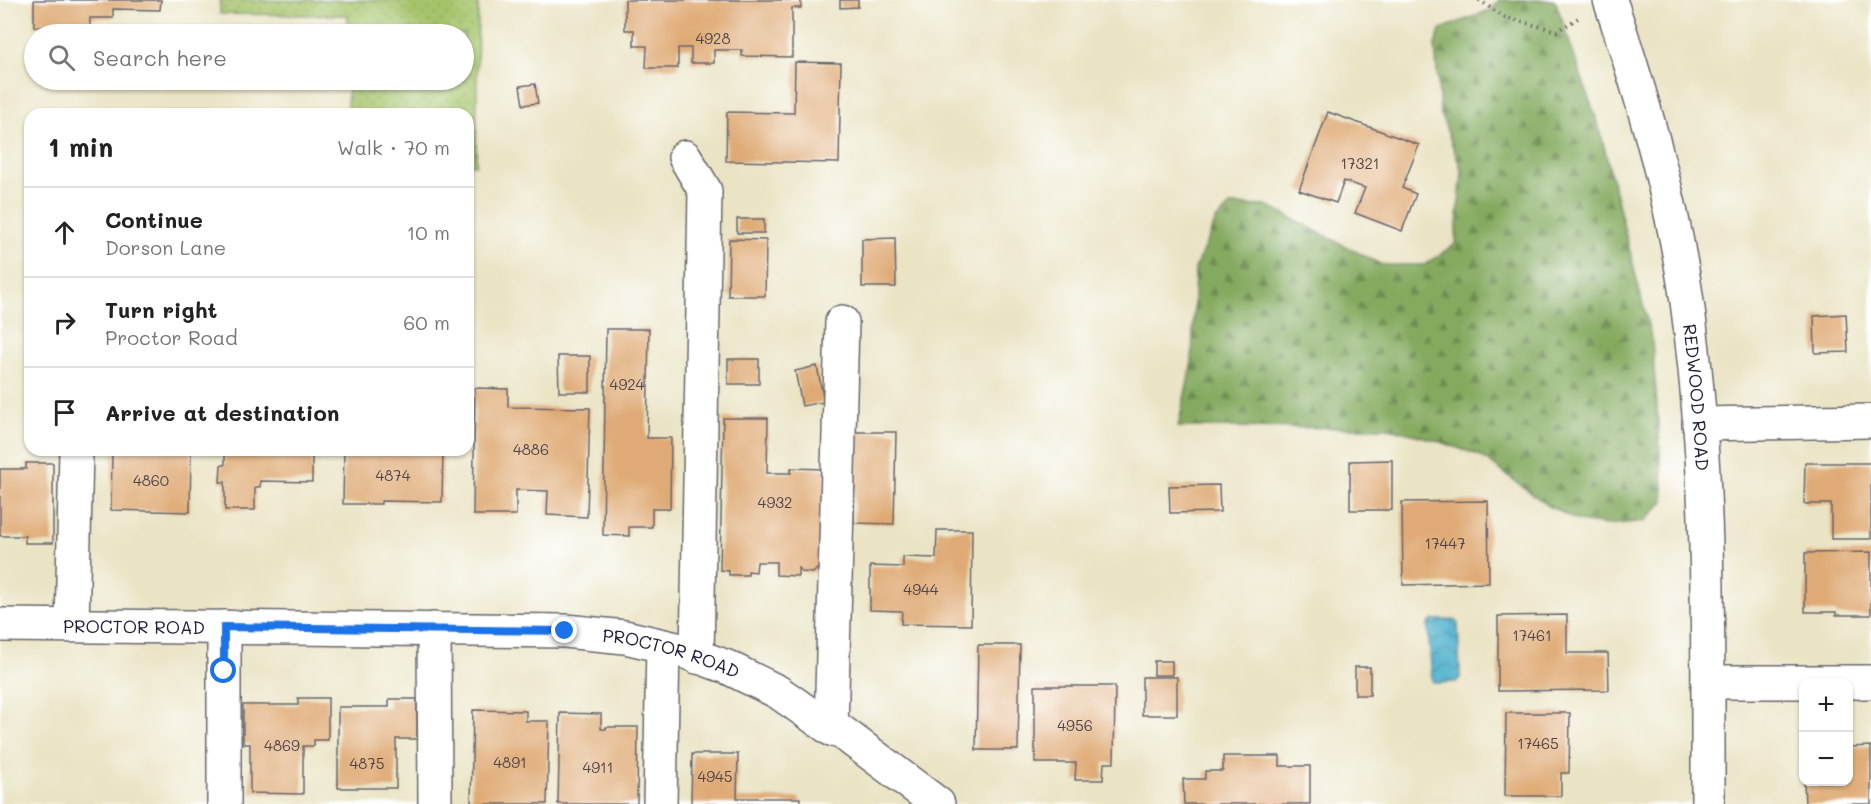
<!DOCTYPE html>
<meta charset="utf-8">
<style>
body{margin:0;font-family:Mali,sans-serif;background:#f2f2f2;color:#222}
.controls{position:absolute;right:18px;bottom:18px;display:grid;overflow:hidden;border-radius:12px;box-shadow:0 2px 4px #0004}
.controls button{width:54px;height:54px;display:grid;place-items:center;padding:0;border:0;border-bottom:2px solid #e0e0e0;background:#fff;color:#222;font:30px sans-serif}
.stop{position:absolute;width:18px;height:18px;margin:-14px;border:4px solid #1a73e8;border-radius:50%;background:#fff}
.stop.end{background:#1a73e8;border-color:#fff;box-shadow:0 2px 6px #0008}
.list{margin:0;padding:0;list-style:none}
h2{display:flex;justify-content:space-between;align-items:center;height:78px;margin:0;padding:0 24px;font-size:26px}
h2 small{font-size:20px;font-weight:400;color:#767676}
.list li{display:grid;grid-template-columns:39px 1fr auto;gap:18px;align-items:center;box-sizing:border-box;height:90px;padding:0 24px;border-top:2px solid #e0e0e0}
.list b{display:block;font-size:22px;white-space:nowrap}
.list p{margin:0;font-size:20px;white-space:nowrap;color:#767676}
.list em{font-size:20px;font-style:normal;color:#767676}
.icon{flex:none;width:33px;height:33px;fill:none;stroke:currentColor;stroke-width:2;stroke-linecap:round;stroke-linejoin:round}
.map{position:relative;flex:none;width:1871px;height:804px;overflow:hidden}
.search{position:absolute;background:#fff;box-shadow:0 2px 4px #0004;left:24px;top:24px;width:450px;height:66px;display:flex;align-items:center;gap:15px;box-sizing:border-box;padding:0 21px;border-radius:33px;color:#767676;font-size:22px}
.panel{position:absolute;background:#fff;box-shadow:0 2px 4px #0004;left:24px;top:108px;width:450px;height:348px;border-radius:18px}
.map>svg:first-child{display:block}
.grass{fill:url(#grass-dots);stroke:#647353;stroke-width:1.5}
.forest{fill:url(#forest-firs);stroke:#53664d;stroke-width:1.5}
.water{fill:url(#water-waves);stroke:#386a84;stroke-width:1.5}
.building{fill:#dfaa74}
.lines{fill:none;stroke-linecap:round;stroke-linejoin:round}
.minor-casing{stroke:#68666b;stroke-width:36}
.major-casing{stroke:#68666b;stroke-width:36}
.path{stroke:#68666b;stroke-width:4;stroke-dasharray:1.5 4.5;stroke-linecap:butt}
.minor{stroke:#fff;stroke-width:33}
.major{stroke:#fff;stroke-width:33}
.route{stroke:#1a73e8;stroke-width:8}
.labels{text-anchor:middle;dominant-baseline:central;stroke-width:5;stroke-linejoin:round;paint-order:stroke}
.number-label{font-size:15px;fill:#514449}
.street-label{font-size:18px;fill:#22223b;stroke:#fff}
</style>
<div class="map">
<svg width="1871" height="804" viewBox="0 0 1871 804">
<defs>
<pattern id="grass-dots" width="8" height="8" patternUnits="userSpaceOnUse" patternTransform="scale(1.5)"><rect width="8" height="8" fill="#a5c46b"/><path d="M2 2h.1M6 6h.1" fill="none" stroke="#8ea85e" stroke-width="1.8" stroke-linecap="round"/></pattern>
<pattern id="forest-firs" width="22" height="20" patternUnits="userSpaceOnUse" patternTransform="scale(1.5)"><rect width="22" height="20" fill="#84aa5f"/><path d="M5 1l3.5 6h-7zM16 11l3.5 6h-7z" fill="#6c8a50"/></pattern>
<pattern id="water-waves" width="16" height="10" patternUnits="userSpaceOnUse" patternTransform="scale(1.5)"><rect width="16" height="10" fill="#4db1cc"/><path d="M0 5q4-4 8 0t8 0" fill="none" stroke="#4090a7"/></pattern>
</defs>
<rect width="100%" height="100%" fill="#fff"/>
<filter id="ink" filterUnits="userSpaceOnUse"><feTurbulence type="fractalNoise" baseFrequency=".0167" numOctaves="2"/><feDisplacementMap in="SourceGraphic" scale="12" xChannelSelector="R" yChannelSelector="G"/><feConvolveMatrix kernelMatrix="1 2 1 2 8 2 1 2 1" color-interpolation-filters="sRGB"/></filter>
<filter id="wash" filterUnits="userSpaceOnUse"><feTurbulence type="fractalNoise" baseFrequency=".008" numOctaves="4" result="noise"/><feDisplacementMap in="SourceGraphic" scale="24" xChannelSelector="R" yChannelSelector="G"/><feGaussianBlur stdDeviation="1.35" result="paint"/><feColorMatrix in="noise" values="0 0 0 0 0 0 0 0 0 0 0 0 0 0 0 0 0 1.4 0 .05"/><feComposite in="paint" operator="in"/></filter>
<g filter="url(#wash)">
<rect width="100%" height="100%" fill="#eae4c5"/>
<!-- grass -->
<polygon class="grass" points="220,0 478,0 476,165 468,164 468,114 347,114 348,80 464,80 464,34 348,34 348,15 220,14"/>
<!-- forest -->
<polygon class="forest" points="1499,0 1555,0 1600,130 1652,341 1664,501 1645,521 1608,525 1578,521 1549,506 1481,456 1435,440 1389,428 1178,427 1192,362 1195,269 1216,220 1231,205 1268,206 1382,265 1424,265 1455,244 1462,172 1440,111 1435,44 1441,29 1490,10"/>
<!-- water -->
<polygon class="water" points="1434,620 1455,620 1458,622 1460,678 1456,682 1436,683 1432,681 1428,625 1430,622"/>
<g id="blocks">
<!-- building -->
<g class="building">
<polygon points="34,0 161,0 160,10 113,9 113,18 90,18 90,28 34,27"/>
<polygon points="625,0 801,0 801,8 792,8 792,57 742,56 742,50 714,50 714,63 691,63 691,48 678,48 678,68 646,68 647,46 634,46 634,30 625,30"/>
<polygon points="840,0 858,0 858,7 840,8"/>
<polygon points="795,62 841,63 839,163 726,161 727,112 794,113"/>
<polygon points="535,84 538,103 523,105 520,86"/>
<polygon points="1328,112 1419,145 1402,188 1416,194 1402,231 1355,213 1365,188 1344,181 1336,203 1299,190"/>
<rect x="737" y="219" width="27" height="14"/>
<polygon points="895,238 896,287 862,287 862,239"/>
<polygon points="729,239 766,240 765,296 728,296"/>
<polygon points="1846,314 1848,352 1815,353 1814,316"/>
<polygon points="606,329 649,329 647,438 671,438 670,509 652,509 652,527 629,527 629,536 603,535"/>
<polygon points="558,356 590,356 590,392 559,392"/>
<rect x="728" y="359" width="31" height="25"/>
<polygon points="817,366 824,402 802,406 795,371"/>
<polygon points="475,388 508,389 508,407 590,408 587,517 547,515 548,491 516,490 516,515 473,515"/>
<polygon points="723,418 768,418 767,473 791,473 791,468 826,469 824,569 817,569 813,573 802,572 798,568 798,576 776,575 776,562 757,562 756,572 748,571 748,575 729,575 729,571 720,570"/>
<polygon points="855,432 896,432 894,524 854,523"/>
<polygon points="112,450 191,450 190,512 111,510"/>
<polygon points="225,450 312,450 312,482 260,481 260,487 255,487 255,510 225,510 225,482 220,482 221,465 225,465"/>
<polygon points="344,450 443,450 442,502 381,501 381,504 343,504"/>
<polygon points="1392,460 1392,510 1350,510 1350,461"/>
<polygon points="26,463 53,463 53,543 25,543 25,536 0,536 0,469 26,469"/>
<polygon points="1805,463 1871,463 1871,539 1831,539 1831,504 1804,504"/>
<polygon points="1219,485 1220,512 1170,513 1169,486"/>
<polygon points="1488,501 1489,583 1403,585 1402,502"/>
<polygon points="937,530 972,530 971,625 901,624 902,611 870,610 870,566 903,567 903,557 936,558"/>
<polygon points="1871,552 1871,615 1836,615 1836,612 1805,612 1805,553"/>
<polygon points="1567,615 1567,653 1608,653 1609,690 1498,691 1498,616"/>
<polygon points="978,645 1020,645 1018,750 976,750"/>
<rect x="1154" y="661" width="18" height="14"/>
<rect x="1355" y="667" width="15" height="28"/>
<rect x="1142" y="677" width="35" height="38"/>
<polygon points="1035,686 1115,686 1114,763 1104,763 1103,780 1075,780 1076,763 1035,763"/>
<polygon points="298,698 328,698 328,740 314,740 314,746 303,746 303,794 250,793 250,744 243,744 243,705 298,705"/>
<polygon points="389,699 417,699 417,739 396,739 396,788 338,788 338,707 389,707"/>
<polygon points="473,710 526,711 526,721 549,721 547,804 471,804"/>
<polygon points="560,713 601,714 601,729 606,729 606,727 638,727 637,804 558,804"/>
<polygon points="1506,713 1570,713 1569,773 1561,773 1561,796 1505,796"/>
<polygon points="1871,746 1871,804 1805,804 1804,782 1848,782 1848,747"/>
<polygon points="692,754 738,754 737,798 800,798 800,804 691,804"/>
<polygon points="1223,756 1280,756 1280,766 1310,766 1310,804 1184,804 1183,779 1205,779 1205,771 1223,771"/>
</g>
</g>
</g>
<g filter="url(#ink)">
<use href="#blocks" fill-opacity="0" stroke="#68666b" stroke-width="1.5"/>
<g class="lines">
<!-- minor casing -->
<g class="minor-casing">
<g id="minor">
<polyline points="685,157 705,191 697,657"/>
<polyline points="1699,424 1871,421"/>
<path id="s1" d="M 0,625 L 565,631 L 625,637 L 677,649 L 727,667 L 778,692 L 831,729 L 835,727 L 938,804"/>
<polyline points="72,625 76,450"/>
<polyline points="434,629 435,804"/>
<polyline points="1708,682 1871,682"/>
<polyline points="831,729 842,322"/>
<polyline points="224,804 224,627"/>
<polyline points="660,804 663,646"/>
</g>
</g>
<!-- major casing -->
<g class="major-casing">
<g id="major">
<path id="s2" d="M 1610,0 C 1645,105 1677,214 1690,325 C 1710,484 1708,644 1708,804"/>
</g>
</g>
<!-- path -->
<polyline class="path" points="1479,0 1504,17 1557,31 1578,18"/>
<!-- minor -->
<use href="#minor" class="minor"/>
<!-- major -->
<use href="#major" class="major"/>
</g>
</g>
<g class="lines" filter="url(#ink)">
<!-- route -->
<polyline class="route" points="224,671 224,627 565,631"/>
</g>
<g class="labels">
<!-- number labels -->
<g class="number-label">
<text x="713" y="38">4928</text>
<text x="1360" y="163">17321</text>
<text x="627" y="384">4924</text>
<text x="531" y="449">4886</text>
<text x="393" y="475">4874</text>
<text x="151" y="480">4860</text>
<text x="775" y="502">4932</text>
<text x="1445" y="543">17447</text>
<text x="921" y="589">4944</text>
<text x="1532" y="635">17461</text>
<text x="1075" y="725">4956</text>
<text x="1538" y="743">17465</text>
<text x="282" y="745">4869</text>
<text x="510" y="762">4891</text>
<text x="367" y="763">4875</text>
<text x="598" y="767">4911</text>
<text x="715" y="776">4945</text>
</g>
<!-- street labels -->
<g class="street-label">
<text stroke="none"><textPath href="#s2" startOffset="408">REDWOOD ROAD</textPath></text>
<text stroke="none"><textPath href="#s1" startOffset="134">PROCTOR ROAD</textPath></text>
<text stroke="none"><textPath href="#s1" startOffset="674">PROCTOR ROAD</textPath></text>
</g>
</g>
</svg>
<div class="controls">
<button>+</button>
<button>−</button>
</div>
<div class="stop" style="left:224px;top:671px"></div>
<div class="stop end" style="left:565px;top:631px"></div>
<div class="search"><svg class="icon" aria-label="search" viewBox="0 0 24 24"><circle cx="10" cy="10" r="6"/><path d="M15 15l6 6"/></svg>Search here</div>
<section class="panel">
<h2>1 min<small>Walk · 70 m</small></h2>
<ul class="list">
<li><svg class="icon" aria-label="ahead" viewBox="0 0 24 24"><path d="M12 20V5M6 11l6-6 6 6"/></svg><div><b>Continue</b><p>Dorson Lane</p></div><em>10 m</em></li>
<li><svg class="icon" aria-label="right" viewBox="0 0 24 24"><path d="M7 20v-9h11M14 6l5 5-5 5"/></svg><div><b>Turn right</b><p>Proctor Road</p></div><em>60 m</em></li>
<li><svg class="icon" aria-label="arrive" viewBox="0 0 24 24"><path d="M6 21V4h12l-3 4 3 4H6"/></svg><div><b>Arrive at destination</b></div></li>
</ul>
</section>
</div>
